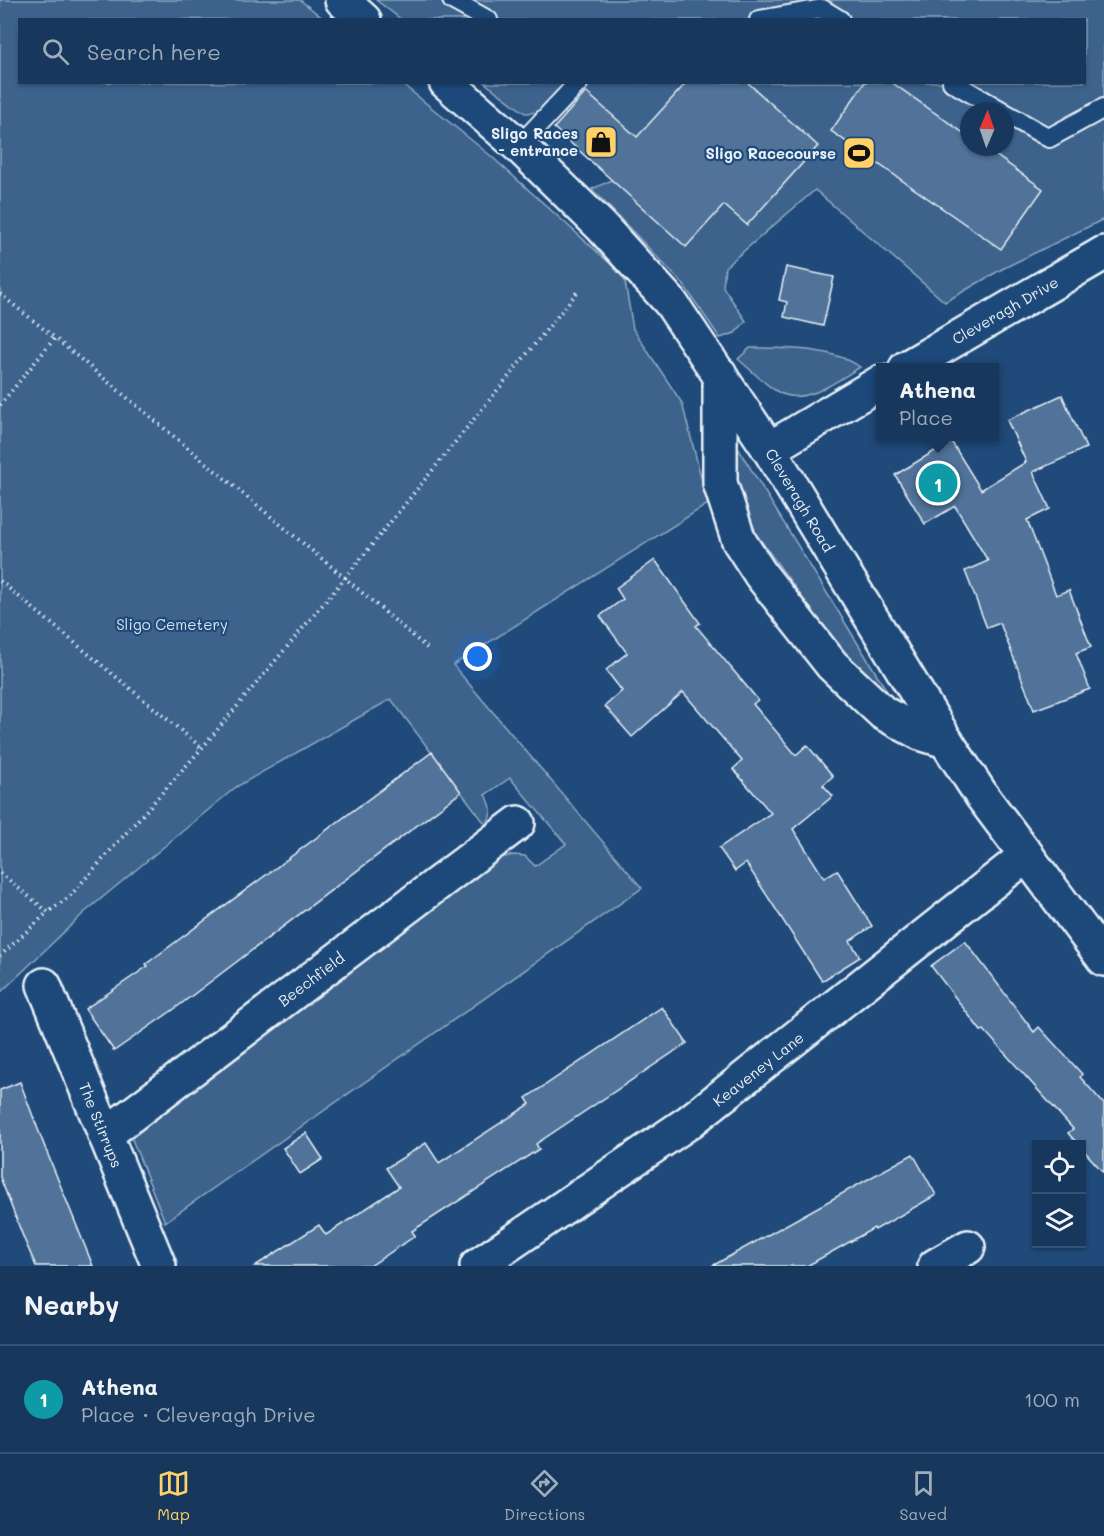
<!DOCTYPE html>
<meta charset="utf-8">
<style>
body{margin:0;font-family:Mali,sans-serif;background:#244365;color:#f1f3f6}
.controls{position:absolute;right:18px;bottom:18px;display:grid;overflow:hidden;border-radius:0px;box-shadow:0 2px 4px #0004}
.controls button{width:54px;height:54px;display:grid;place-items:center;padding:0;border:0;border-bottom:2px solid #365272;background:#17385c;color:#f1f3f6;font:30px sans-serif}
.compass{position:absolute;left:960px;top:102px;width:54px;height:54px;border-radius:50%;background:#17385c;box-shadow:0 2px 4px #0004;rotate:2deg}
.you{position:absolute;left:478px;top:657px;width:21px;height:21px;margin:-15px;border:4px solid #fff;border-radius:50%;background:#1a73e8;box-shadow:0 0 0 9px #1a73e833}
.badge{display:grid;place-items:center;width:39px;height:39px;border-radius:50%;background:#ffd166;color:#fff;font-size:20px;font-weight:700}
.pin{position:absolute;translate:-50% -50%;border:3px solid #fff;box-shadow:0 2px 6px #0006}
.popup{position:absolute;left:876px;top:363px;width:123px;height:78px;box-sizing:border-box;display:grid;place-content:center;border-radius:0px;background:#17385c;filter:drop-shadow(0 2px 4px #0005);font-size:20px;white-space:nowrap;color:#9eacbb}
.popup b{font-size:22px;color:#f1f3f6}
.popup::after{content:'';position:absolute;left:50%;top:100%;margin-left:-12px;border:12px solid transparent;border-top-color:#17385c}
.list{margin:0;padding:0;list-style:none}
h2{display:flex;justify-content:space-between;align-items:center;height:78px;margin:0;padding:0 24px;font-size:26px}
h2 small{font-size:20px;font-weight:400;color:#9eacbb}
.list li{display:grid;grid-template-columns:39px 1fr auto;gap:18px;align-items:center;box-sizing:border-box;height:108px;padding:0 24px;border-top:2px solid #365272}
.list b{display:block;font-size:22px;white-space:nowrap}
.list p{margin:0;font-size:20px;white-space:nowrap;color:#9eacbb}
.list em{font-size:20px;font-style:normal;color:#9eacbb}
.icon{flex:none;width:33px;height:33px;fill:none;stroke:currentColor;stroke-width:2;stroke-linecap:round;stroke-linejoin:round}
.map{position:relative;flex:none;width:1104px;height:1266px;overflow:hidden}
.search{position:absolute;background:#17385c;box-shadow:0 2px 4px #0004;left:18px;right:18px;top:18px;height:66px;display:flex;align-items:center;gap:15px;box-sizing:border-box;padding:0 21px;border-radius:0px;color:#9eacbb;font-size:22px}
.sheet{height:186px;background:#17385c}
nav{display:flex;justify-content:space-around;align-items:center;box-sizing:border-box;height:84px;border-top:2px solid #365272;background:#17385c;font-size:16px;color:#9eacbb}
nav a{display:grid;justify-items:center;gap:3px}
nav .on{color:#ffd166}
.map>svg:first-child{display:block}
.green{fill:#3c628c;stroke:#92aac2;stroke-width:1.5;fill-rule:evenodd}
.building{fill:#517399;stroke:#e8f1f8;stroke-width:1.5}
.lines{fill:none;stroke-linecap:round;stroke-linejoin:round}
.lane-casing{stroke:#e8f1f8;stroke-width:22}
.street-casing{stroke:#e8f1f8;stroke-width:38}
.secondary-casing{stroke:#e8f1f8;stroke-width:38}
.path{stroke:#e8f1f8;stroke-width:4;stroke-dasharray:1.5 4.5;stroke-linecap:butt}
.lane{stroke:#1f4a7a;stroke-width:18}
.street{stroke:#1f4a7a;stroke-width:33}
.secondary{stroke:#1f4a7a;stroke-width:33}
.labels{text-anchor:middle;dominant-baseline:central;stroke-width:4.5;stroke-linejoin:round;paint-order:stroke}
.poi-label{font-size:15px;font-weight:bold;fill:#e8f1f8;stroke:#1f4a7a;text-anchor:end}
.street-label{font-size:15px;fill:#e8f1f8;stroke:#1f4a7a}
.park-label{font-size:15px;fill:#d7e3ed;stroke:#1f4a7a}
</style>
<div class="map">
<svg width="1104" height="1266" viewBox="0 0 1104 1266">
<rect width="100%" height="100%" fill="#1f4a7a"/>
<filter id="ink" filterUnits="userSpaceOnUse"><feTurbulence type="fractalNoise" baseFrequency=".0167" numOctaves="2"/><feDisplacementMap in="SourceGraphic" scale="12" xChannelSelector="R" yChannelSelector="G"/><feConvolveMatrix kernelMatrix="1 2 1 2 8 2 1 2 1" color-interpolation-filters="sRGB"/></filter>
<g filter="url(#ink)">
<!-- green -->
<g class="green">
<path d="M 0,0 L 300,0 L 324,19 L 20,20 L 20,82 L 401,83 L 491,156 L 624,276 L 633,329 L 682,403 L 708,504 L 453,665 L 642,888 L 165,1222 L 130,1134 L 501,858 L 513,855 L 525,856 L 535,866 L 566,844 L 510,778 L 485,795 C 493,806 493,813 486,825 L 391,699 L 236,787 L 85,912 L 0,993 Z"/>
<path d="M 376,0 L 1104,0 L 1104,219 L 1002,269 L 945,302 L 815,190 L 725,267 L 723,287 L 746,321 L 735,333 L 720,338 L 683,284 L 592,189 L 612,180 L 622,159 L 563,111 L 525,113 L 485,83 L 1084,82 L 1084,20 L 402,20 ZM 969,111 L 1005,111 L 1005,147 L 969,147 Z"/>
<path d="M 750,348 C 784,348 832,347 860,367 C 838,380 805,407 778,392 C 764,384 751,370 738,359 Z"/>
<polygon points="730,435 890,696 844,655 740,512"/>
</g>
<!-- building -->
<g class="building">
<polygon points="687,82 747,82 818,146 747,225 724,205 686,247 554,128 586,92 637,137"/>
<polygon points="865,82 891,82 969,137 969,147 984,147 1043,189 1001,249 831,131"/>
<polygon points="786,267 834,277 823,326 784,317 787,302 779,300"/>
<polygon points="1062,395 1086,448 1033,472 1050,509 1027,520 1056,595 1069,590 1091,647 1076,653 1090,689 1034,710 1000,623 987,628 965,571 988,561 955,506 925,524 895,475 951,441 981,490 1026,462 1007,420"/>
<polygon points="655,560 700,623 696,626 758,700 753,704 796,755 807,745 833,776 823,785 833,796 793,829 824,878 837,870 872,926 850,941 860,957 822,981 746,863 735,871 719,848 771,813 733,769 742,761 683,692 632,737 605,706 622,691 606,670 627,653 600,616 623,599 616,588"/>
<polygon points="432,752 461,792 173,1010 114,1051 85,1009 148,966 146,964"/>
<polygon points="965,941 1034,1032 1039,1027 1082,1074 1080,1077 1104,1104 1104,1173 1068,1133 1073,1129 984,1030 981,1031 931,966"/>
<polygon points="662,1007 687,1043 536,1144 539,1149 412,1231 415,1236 370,1266 255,1266 319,1225 326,1235 399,1187 386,1168 426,1143 439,1163 530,1104 526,1098"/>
<polygon points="20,1082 44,1145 93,1266 36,1266 24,1239 0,1177 0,1090"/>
<polygon points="306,1133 323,1159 300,1174 283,1148"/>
<polygon points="913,1154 936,1195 875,1230 874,1228 807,1266 712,1266"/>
</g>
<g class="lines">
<!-- lane casing -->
<g class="lane-casing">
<g id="lane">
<polyline points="452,0 488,20"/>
<polyline points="759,20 822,9 840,20"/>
<polyline points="952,82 1002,111"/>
<polyline points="1005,113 1049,138 1104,108"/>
<polyline points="519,146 579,82"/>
</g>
</g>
<!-- street casing -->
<g class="street-casing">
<g id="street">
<polyline points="720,374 720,483 739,541 761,575 832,665 883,713 920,733 946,741"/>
<polyline points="44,985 159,1266"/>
<polyline points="105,1135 518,823"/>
<polyline points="477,1266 689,1122 1027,855"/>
<polyline points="935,1266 968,1247"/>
</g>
</g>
<!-- secondary casing -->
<g class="secondary-casing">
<g id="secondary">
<polyline points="342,0 364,20"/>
<polyline points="446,82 519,146 601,226 671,303 769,449 946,741 982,796 1104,959"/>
<polyline points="906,368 1104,253"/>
<polyline points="769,449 881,382"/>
</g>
</g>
<!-- path -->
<g class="path">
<polyline points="0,294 55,338"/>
<polyline points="0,405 55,338 345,578 202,748 69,897 48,912"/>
<polyline points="0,581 202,748"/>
<polyline points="427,648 345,578 578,291"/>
<polyline points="0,873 48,912 0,956"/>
</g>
<!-- lane -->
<use href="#lane" class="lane"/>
<!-- street -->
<use href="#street" class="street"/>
<!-- secondary -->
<use href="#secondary" class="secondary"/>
</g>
</g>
<!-- icons -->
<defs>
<g id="shop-square" transform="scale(1.725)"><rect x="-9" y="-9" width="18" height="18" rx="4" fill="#ffd166" stroke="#1f4a7a"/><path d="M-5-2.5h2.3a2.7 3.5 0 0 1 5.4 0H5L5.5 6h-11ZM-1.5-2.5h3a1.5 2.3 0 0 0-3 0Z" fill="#111"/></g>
<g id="stadium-square" transform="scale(1.725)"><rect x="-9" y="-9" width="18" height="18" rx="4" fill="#ffd166" stroke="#1f4a7a"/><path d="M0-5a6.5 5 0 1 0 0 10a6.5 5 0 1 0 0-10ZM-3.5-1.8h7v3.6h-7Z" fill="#111"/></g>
</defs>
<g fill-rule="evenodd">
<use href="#shop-square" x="601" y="142"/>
<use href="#stadium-square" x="859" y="153"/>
</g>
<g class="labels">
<!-- poi labels -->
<g class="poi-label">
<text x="578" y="133">Sligo Races<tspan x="578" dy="17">- entrance</tspan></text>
<text x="836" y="153">Sligo Racecourse</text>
</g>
<!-- street labels -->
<g class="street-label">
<text transform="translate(1005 310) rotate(-30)">Cleveragh Drive</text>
<text transform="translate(800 500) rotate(59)">Cleveragh Road</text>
<text transform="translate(311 979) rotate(-37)">Beechfield</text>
<text transform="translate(758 1069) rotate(-38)">Keaveney Lane</text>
<text transform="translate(101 1125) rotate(68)">The Stirrups</text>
</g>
<!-- park labels -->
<g class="park-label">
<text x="172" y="624">Sligo Cemetery</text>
</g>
</g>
</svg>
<div class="controls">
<button><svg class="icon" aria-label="locate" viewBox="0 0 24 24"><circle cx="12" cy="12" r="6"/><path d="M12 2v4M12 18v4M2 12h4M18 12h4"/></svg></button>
<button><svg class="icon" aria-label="layers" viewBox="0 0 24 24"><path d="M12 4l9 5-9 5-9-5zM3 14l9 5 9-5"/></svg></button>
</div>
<svg class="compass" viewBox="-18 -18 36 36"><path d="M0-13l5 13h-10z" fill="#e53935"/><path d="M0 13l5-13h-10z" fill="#9eacbb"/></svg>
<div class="you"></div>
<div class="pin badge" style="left:938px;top:483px;background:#0f9aa8">1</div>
<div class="popup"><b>Athena</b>Place</div>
<div class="search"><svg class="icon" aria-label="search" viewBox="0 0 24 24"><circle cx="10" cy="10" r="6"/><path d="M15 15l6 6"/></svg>Search here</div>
</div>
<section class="sheet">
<h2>Nearby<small></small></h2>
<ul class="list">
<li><span class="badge" style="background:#0f9aa8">1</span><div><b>Athena</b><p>Place · Cleveragh Drive</p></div><em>100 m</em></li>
</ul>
</section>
<nav>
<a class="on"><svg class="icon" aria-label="map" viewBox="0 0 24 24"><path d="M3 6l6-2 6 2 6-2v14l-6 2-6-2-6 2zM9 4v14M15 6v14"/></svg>Map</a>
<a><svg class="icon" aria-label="directions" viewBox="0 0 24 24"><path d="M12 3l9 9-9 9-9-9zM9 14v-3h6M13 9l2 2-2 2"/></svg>Directions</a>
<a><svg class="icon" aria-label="saved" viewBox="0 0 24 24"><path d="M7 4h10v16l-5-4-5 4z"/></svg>Saved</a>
</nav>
